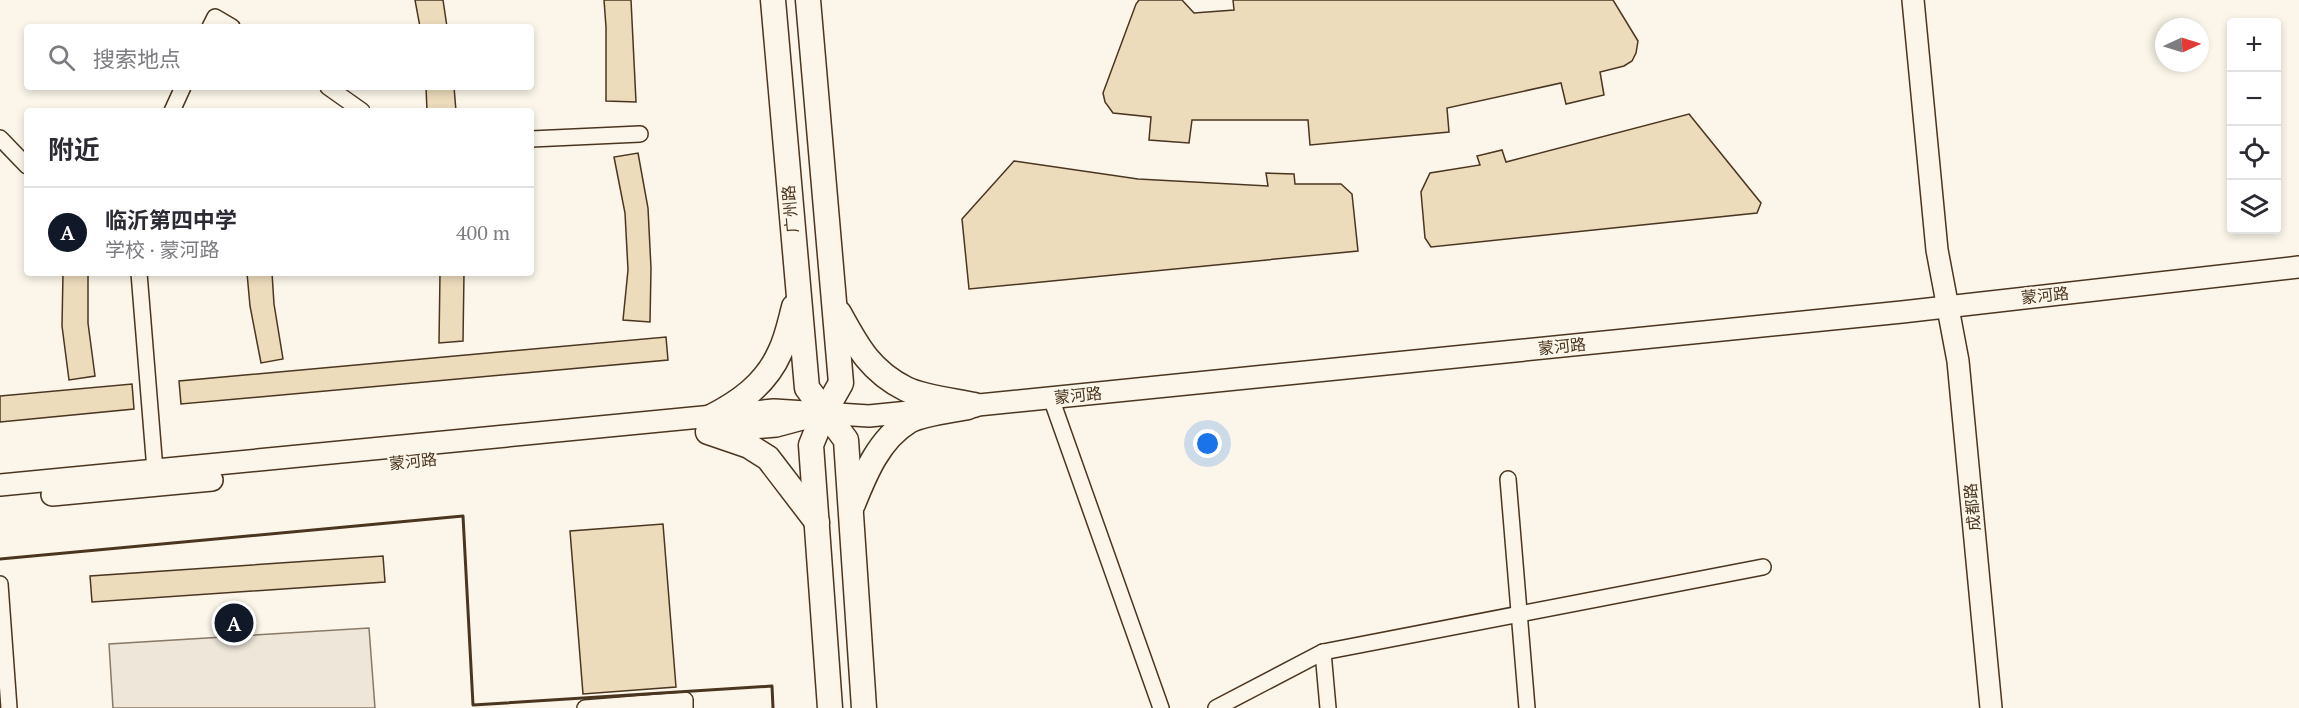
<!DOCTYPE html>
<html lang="zh">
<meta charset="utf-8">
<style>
body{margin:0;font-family:"PT Serif","Noto Sans SC",serif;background:#f2f2f3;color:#2b2b33}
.controls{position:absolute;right:18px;top:18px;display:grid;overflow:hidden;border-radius:6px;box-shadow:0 3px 9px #0003}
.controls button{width:54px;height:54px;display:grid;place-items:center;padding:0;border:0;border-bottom:2px solid #e1e1e2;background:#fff;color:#2b2b33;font:30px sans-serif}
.compass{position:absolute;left:2155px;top:18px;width:54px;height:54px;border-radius:50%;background:#fff;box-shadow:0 3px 9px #0003;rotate:86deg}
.you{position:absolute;left:1208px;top:444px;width:21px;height:21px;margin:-15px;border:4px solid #fff;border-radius:50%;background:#1a73e8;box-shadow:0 0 0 9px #1a73e833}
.badge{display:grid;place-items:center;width:39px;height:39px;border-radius:50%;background:#111827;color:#fff;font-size:20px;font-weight:700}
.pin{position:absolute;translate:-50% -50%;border:3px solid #fff;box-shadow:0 2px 6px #0006}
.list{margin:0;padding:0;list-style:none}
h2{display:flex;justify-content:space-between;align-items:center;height:78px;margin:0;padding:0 24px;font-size:26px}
h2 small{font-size:20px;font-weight:400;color:#7c7c81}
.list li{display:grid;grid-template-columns:39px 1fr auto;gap:18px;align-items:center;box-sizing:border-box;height:90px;padding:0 24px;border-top:2px solid #e1e1e2}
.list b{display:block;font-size:22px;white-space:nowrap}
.list p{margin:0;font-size:20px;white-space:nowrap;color:#7c7c81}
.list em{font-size:20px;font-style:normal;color:#7c7c81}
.icon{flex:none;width:33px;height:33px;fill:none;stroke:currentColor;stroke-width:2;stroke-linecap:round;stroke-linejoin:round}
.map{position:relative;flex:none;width:2299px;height:708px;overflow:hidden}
.search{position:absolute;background:#fff;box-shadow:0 3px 9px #0003;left:24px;top:24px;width:510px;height:66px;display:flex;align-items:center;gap:15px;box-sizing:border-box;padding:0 21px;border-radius:6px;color:#7c7c81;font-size:22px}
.panel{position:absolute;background:#fff;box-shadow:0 3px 9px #0003;left:24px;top:108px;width:510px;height:168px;border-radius:6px}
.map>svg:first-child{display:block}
.green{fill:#ede6d9;stroke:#887966;stroke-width:1.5}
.building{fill:#ecdcbc;stroke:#4a3520;stroke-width:1.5}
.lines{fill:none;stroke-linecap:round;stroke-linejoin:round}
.street-casing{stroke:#4a3520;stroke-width:18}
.secondary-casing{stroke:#4a3520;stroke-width:24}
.primary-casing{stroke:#4a3520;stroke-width:27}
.street{stroke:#fbf6e9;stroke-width:15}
.secondary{stroke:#fbf6e9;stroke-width:21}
.primary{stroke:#fbf6e9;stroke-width:24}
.wall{stroke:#4a3520;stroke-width:3}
.labels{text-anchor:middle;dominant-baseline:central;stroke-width:4.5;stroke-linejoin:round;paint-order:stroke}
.street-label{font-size:16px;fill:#4a3520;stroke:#fbf6e9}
</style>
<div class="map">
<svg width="2299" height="708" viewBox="0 0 2299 708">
<rect width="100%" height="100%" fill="#fbf6e9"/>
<!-- green -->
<polygon class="green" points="369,628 375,708 113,708 109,644"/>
<!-- building -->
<g class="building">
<polygon points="415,0 443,0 447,27 420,27"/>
<polygon points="604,0 631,0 636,102 606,101 606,27"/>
<polygon points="1139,0 1182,0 1194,13 1234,10 1233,0 1613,0 1638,41 1636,53 1632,61 1624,66 1600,72 1604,95 1566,104 1561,83 1447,108 1449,132 1310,145 1308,120 1192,120 1189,143 1149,140 1151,117 1113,113 1105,102 1103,93 1136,4"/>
<polygon points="426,87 454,87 456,111 427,111"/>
<polygon points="1689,114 1761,203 1757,213 1431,247 1425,238 1421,192 1430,173 1480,165 1477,156 1502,150 1506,162"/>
<polygon points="638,153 648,208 651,268 650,322 623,320 628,270 625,213 614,157"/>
<polygon points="1014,161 1138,179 1268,186 1266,173 1294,174 1295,184 1341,184 1352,194 1358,251 969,289 962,219"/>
<polygon points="63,273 88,273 88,323 95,376 69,380 62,326"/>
<polygon points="247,273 272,273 274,304 283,359 261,363 250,306"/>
<polygon points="440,273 464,273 463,341 439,343"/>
<polygon points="666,337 668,360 181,404 179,381"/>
<polygon points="132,384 134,409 0,422 0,396"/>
<polygon points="663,524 676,687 583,694 570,531"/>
<polygon points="383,556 385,582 92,602 90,576"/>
</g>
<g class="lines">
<!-- street casing -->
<g class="street-casing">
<g id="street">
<polyline points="210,27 215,17 232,27"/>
<polyline points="328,87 362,111"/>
<polyline points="172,111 183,87"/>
<polyline points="0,138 27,166"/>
<polyline points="531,139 640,134"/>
<polyline points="139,273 155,470"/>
<polyline points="1051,398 1161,708"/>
<polyline points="1508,479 1527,708"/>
<polyline points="0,584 9,708"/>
<polyline points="1323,652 1328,708"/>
<polyline points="585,708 685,700 685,708"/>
<polyline points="1216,708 1323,652 1763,567"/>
</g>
</g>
<!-- secondary casing -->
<g class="secondary-casing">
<g id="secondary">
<polyline points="1913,0 1937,250 1958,361 1991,708"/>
<polyline points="709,432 776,426 806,418"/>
<polyline points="0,485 774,410 869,416 1902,312 2299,267"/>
<polyline points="52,495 212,480"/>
</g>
</g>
<!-- primary casing -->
<g class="primary-casing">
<g id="primary">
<polyline points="773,0 807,388 846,440 864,708"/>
<polyline points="808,0 841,383 824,413 811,445 830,708"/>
<path d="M 839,313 C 857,346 870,371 906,389 C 922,397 955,401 974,405"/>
<path d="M 709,418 C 739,403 766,384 780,352 C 787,338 790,322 794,307"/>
<polyline points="708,432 749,446 768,458 817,522"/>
<path d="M 853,504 C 865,474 879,439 909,421 C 921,414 954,410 968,407"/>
</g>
</g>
<!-- street -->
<use href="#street" class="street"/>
<!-- secondary -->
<use href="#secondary" class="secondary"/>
<!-- primary -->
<use href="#primary" class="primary"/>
<!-- wall -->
<polyline class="wall" points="0,559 463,516 473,705 772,686 773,708"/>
</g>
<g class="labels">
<!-- street labels -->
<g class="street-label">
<text transform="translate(790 209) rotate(-95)">广州路</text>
<text transform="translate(2045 295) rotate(-6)">蒙河路</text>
<text transform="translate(1562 346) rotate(-6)">蒙河路</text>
<text transform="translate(1078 395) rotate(-6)">蒙河路</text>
<text transform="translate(413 461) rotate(-6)">蒙河路</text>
<text transform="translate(1972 507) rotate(-95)">成都路</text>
</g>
</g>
</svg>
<div class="controls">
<button>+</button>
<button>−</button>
<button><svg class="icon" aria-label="locate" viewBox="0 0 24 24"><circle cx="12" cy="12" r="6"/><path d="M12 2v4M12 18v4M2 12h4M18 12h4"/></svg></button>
<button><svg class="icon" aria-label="layers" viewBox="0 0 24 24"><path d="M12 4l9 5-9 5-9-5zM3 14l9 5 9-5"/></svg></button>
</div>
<svg class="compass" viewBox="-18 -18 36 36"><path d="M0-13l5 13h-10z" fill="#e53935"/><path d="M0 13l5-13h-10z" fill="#7c7c81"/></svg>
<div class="you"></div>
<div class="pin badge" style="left:234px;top:623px">A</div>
<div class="search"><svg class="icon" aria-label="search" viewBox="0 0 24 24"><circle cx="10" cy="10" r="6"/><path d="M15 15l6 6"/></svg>搜索地点</div>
<section class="panel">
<h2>附近<small></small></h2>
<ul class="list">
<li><span class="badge">A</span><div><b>临沂第四中学</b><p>学校 · 蒙河路</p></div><em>400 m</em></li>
</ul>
</section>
</div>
